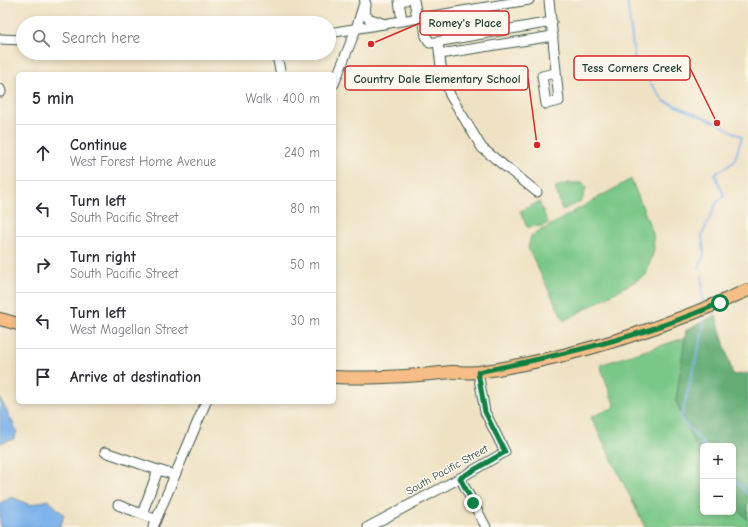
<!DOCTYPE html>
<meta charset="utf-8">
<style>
body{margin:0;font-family:"Comic Neue",sans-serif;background:#f2f2f3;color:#2b2b33}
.controls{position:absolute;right:12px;bottom:12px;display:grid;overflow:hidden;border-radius:6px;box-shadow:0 2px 6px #0003}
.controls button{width:36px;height:36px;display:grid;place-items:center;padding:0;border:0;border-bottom:1px solid #e1e1e2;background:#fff;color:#2b2b33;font:20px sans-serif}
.stop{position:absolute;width:12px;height:12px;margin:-9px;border:3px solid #0b8043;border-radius:50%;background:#fff}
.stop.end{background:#0b8043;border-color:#fff;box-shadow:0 1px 4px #0008}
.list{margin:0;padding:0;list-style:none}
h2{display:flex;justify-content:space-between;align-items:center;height:52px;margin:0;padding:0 16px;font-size:17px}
h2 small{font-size:13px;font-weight:400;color:#7c7c81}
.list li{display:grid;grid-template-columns:26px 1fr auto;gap:12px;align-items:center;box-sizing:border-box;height:56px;padding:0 16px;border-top:1px solid #e1e1e2}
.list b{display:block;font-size:15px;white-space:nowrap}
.list p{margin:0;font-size:13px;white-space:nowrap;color:#7c7c81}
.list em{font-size:13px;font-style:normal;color:#7c7c81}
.icon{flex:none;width:22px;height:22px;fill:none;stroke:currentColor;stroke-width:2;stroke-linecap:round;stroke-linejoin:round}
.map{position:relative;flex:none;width:748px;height:527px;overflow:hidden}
.search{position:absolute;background:#fff;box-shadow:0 2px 6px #0003;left:16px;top:16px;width:320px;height:44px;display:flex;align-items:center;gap:10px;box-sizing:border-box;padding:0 14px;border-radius:22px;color:#7c7c81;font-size:15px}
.panel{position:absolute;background:#fff;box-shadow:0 2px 6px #0003;left:16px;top:72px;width:320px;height:332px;border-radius:6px}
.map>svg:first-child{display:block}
.green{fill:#7ac887;stroke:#4c825e}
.forest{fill:#63ac74;stroke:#417454}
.water{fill:#7db2eb;stroke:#4e7890}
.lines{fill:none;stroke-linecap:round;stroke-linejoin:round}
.stream{stroke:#7db2eb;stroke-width:2}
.minor-casing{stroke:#3e5649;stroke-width:11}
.major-casing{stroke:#3e5649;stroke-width:14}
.minor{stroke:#fff;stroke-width:9}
.major{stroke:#f6be86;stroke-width:12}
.route{stroke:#0b8043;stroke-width:5}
.labels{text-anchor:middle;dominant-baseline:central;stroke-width:3;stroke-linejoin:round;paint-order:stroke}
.street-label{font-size:11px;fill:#1f3d34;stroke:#fbf7ec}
.leader{fill:none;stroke:#d62828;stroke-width:1.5}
.callout-dot{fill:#d62828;stroke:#fbf7ec;stroke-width:1.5}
.callout{fill:#fbf7ec;stroke:#d62828;stroke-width:1.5}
.callout-label{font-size:12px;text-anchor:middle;font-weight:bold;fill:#1f3d34}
</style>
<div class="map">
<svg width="748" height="527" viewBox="0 0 748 527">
<rect width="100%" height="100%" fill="#fbf7ec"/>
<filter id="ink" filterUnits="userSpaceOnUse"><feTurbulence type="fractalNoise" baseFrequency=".025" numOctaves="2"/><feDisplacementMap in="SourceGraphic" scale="8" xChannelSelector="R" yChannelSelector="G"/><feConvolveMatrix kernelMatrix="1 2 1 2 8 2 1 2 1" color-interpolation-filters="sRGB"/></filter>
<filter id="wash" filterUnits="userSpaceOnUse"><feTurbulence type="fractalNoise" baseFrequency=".012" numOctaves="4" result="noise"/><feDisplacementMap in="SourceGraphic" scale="16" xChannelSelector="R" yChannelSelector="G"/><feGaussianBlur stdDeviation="0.9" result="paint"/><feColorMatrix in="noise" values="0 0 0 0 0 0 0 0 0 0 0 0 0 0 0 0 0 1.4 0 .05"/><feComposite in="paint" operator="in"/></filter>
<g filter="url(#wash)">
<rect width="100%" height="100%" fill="#efe2c3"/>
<!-- green -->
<g class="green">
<polygon points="631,179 653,233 654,250 646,275 564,321 528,248 531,236"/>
<polygon points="569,183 582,183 586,188 582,201 562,210 555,187"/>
<polygon points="539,202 548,223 542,226 527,227 520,211"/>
<polygon points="685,338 676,401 703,462 703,512 733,512 733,505 748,520 748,527 645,527 591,417 615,407 600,365"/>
</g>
<!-- forest -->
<polygon class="forest" points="716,315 733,375 748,373 748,520 733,505 733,446 703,446 703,462 676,401 686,330"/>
<!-- water -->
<g class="water">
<polygon points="0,398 17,431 14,439 0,443"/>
<polygon points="12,497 30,505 48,500 64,515 60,527 0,527 0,503"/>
</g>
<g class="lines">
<!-- stream -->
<g class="stream">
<polyline points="627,0 635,62 664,101 717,123 742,137 734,162 715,174 724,196 717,202 702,235 704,253 699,268"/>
<polyline points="702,276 703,305"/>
<polyline points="704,314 704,326 681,419 705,446"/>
<polyline points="733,478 748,495"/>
</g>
</g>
</g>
<g filter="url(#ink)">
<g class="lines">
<!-- minor casing -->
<g class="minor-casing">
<g id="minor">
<polyline points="414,0 417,18"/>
<polyline points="549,0 559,101 546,104 542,76 555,73"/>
<polyline points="366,4 365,14 368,18 382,23"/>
<polyline points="423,17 426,36 430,43 552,22"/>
<polyline points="402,20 399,1 406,0"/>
<polyline points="329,33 529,0"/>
<polyline points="0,39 23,40"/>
<polyline points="438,42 441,66 450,95 482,148 537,192"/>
<polyline points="276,53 281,74"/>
<polyline points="440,54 553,36"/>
<polyline points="334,84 356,29 365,0"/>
<polyline points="0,89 1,92"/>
<polyline points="105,452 158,470"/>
<polyline points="460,478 486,527"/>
<polyline points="118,505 142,514"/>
<polyline points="156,520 142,514 158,470 175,475"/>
<polyline points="153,527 206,402"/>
<polyline points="368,527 460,478 505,452 485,412 478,372"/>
</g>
</g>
<!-- major casing -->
<g class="major-casing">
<g id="major">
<polyline points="0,319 18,324"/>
<path d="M 334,377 C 373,379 413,376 452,372 C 461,372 470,373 479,372 C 572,358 662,329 748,290"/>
</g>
</g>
<!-- minor -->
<use href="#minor" class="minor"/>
<!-- major -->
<use href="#major" class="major"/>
</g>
</g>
<g class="lines" filter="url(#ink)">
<!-- route -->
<path class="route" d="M 473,503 L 460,478 L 505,452 L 485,412 L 478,372 C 561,355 643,337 720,303"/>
</g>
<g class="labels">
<!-- street labels -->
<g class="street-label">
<text transform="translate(447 470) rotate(-29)">South Pacific Street</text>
</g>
</g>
<!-- callouts -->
<path class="leader" d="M371 44L420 23M717 123L690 68M537 145L528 78"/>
<g class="callout-dot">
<circle cx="371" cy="44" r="4"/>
<circle cx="717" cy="123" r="4"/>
<circle cx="537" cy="145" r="4"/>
</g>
<g class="callout">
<rect x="420" y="11" width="89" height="24" rx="4"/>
<rect x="574" y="56" width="116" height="24" rx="4"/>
<rect x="345" y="66" width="183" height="24" rx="4"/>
</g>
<g class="callout-label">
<text x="465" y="27">Romey's Place</text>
<text x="632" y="72">Tess Corners Creek</text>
<text x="437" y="83">Country Dale Elementary School</text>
</g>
</svg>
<div class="controls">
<button>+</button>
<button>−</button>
</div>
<div class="stop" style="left:720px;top:303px"></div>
<div class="stop end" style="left:473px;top:503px"></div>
<div class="search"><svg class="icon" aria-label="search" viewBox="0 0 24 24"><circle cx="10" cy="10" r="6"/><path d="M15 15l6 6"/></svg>Search here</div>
<section class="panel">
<h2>5 min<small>Walk · 400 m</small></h2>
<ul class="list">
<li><svg class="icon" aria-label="ahead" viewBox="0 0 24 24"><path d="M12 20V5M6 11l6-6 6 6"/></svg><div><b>Continue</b><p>West Forest Home Avenue</p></div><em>240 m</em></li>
<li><svg class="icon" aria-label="left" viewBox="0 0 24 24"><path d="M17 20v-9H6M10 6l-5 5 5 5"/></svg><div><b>Turn left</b><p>South Pacific Street</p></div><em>80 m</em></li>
<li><svg class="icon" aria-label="right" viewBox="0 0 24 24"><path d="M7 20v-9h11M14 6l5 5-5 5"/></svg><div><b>Turn right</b><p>South Pacific Street</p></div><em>50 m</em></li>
<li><svg class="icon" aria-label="left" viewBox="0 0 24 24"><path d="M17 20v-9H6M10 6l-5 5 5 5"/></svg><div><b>Turn left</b><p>West Magellan Street</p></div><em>30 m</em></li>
<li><svg class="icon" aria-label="arrive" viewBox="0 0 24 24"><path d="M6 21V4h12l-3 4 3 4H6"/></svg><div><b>Arrive at destination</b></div></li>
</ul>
</section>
</div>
